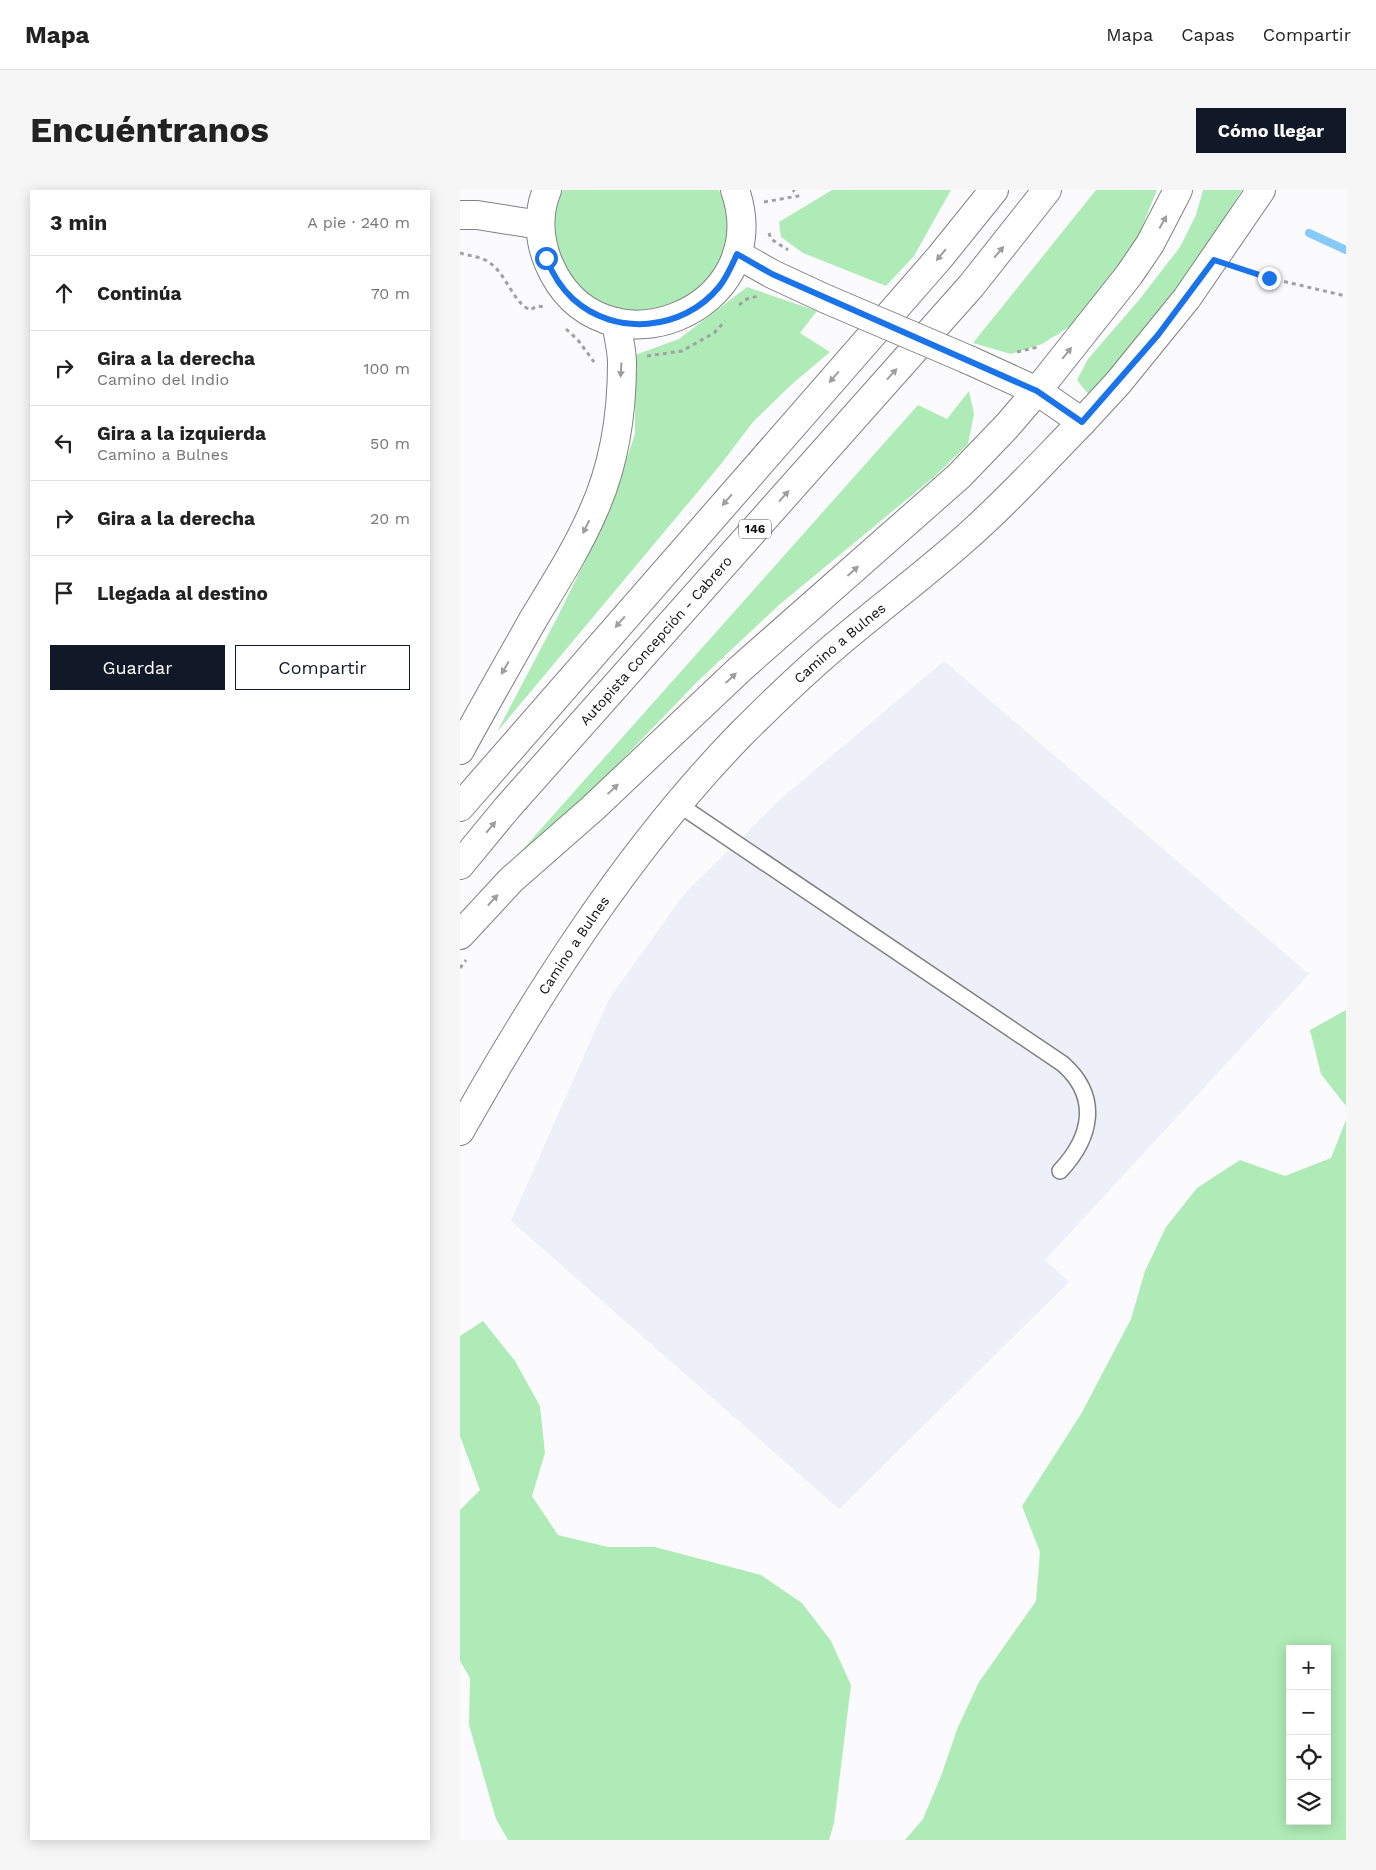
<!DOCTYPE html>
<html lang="es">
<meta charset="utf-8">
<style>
body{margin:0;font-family:"Work Sans",sans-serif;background:#f6f6f6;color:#222}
.controls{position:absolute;right:15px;bottom:15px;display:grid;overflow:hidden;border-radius:0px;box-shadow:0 2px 12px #0003}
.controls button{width:45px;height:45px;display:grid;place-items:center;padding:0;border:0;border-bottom:1px solid #e0e0e0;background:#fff;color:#222;font:25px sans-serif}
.stop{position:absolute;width:15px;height:15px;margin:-11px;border:4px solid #1a73e8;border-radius:50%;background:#fff}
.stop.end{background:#1a73e8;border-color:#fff;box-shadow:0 1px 5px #0008}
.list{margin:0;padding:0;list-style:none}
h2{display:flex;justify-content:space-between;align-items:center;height:65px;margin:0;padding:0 20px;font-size:21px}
h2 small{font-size:16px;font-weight:400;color:#767676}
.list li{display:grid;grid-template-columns:32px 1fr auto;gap:15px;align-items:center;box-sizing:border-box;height:75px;padding:0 20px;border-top:1px solid #e0e0e0}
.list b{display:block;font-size:19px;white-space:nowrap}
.list p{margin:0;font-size:16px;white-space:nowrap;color:#767676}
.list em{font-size:16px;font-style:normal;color:#767676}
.actions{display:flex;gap:10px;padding:15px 20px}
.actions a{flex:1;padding:11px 0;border:1px solid #111827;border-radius:0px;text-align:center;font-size:18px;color:#111827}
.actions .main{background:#111827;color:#fff}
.icon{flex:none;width:28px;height:28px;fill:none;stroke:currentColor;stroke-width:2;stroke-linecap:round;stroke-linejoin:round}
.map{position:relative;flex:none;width:886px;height:1650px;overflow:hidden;border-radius:0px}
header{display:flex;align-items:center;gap:30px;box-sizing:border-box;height:70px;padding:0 25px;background:#fff;border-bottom:1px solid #e0e0e0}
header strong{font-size:24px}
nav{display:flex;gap:28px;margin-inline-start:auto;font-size:18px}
.intro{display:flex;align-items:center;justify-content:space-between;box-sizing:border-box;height:120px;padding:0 30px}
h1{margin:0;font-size:35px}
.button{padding:12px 22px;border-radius:0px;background:#111827;color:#fff;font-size:18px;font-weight:700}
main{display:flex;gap:30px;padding:0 30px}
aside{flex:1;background:#fff;border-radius:0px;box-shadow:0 2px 12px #0003}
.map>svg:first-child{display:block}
.built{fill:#eeeff8}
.green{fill:#afebb6;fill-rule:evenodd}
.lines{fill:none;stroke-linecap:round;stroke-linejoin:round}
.stream{stroke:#86caf9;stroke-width:8}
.service-casing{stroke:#808082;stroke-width:18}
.minor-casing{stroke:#808082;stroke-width:30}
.tertiary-casing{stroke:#808082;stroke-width:30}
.motorway-casing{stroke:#808082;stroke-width:30}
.path{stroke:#a1a1a3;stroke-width:3;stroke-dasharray:4 4;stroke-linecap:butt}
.service{stroke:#fff;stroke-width:15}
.minor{stroke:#fff;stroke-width:28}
.tertiary{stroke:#fff;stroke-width:28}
.motorway{stroke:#fff;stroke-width:28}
.tertiary-bridge-casing{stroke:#808082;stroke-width:30;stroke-linecap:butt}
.tertiary-bridge{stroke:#fff;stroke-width:28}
.oneway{fill:#9e9e9e}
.route{stroke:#1a73e8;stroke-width:6}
.labels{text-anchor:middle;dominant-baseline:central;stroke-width:4;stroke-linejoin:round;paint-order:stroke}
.shield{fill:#fff;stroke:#555;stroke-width:1}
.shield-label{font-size:12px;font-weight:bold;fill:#0c0c0c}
.street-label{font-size:14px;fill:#0c0c0c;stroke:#fff}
</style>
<header>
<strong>Mapa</strong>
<nav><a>Mapa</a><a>Capas</a><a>Compartir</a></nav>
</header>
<div class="intro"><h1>Encuéntranos</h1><a class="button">Cómo llegar</a></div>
<main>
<aside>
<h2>3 min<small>A pie · 240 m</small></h2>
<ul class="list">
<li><svg class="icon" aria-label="ahead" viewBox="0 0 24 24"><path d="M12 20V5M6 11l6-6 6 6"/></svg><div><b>Continúa</b></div><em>70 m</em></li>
<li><svg class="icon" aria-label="right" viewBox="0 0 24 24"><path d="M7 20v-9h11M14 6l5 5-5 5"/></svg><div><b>Gira a la derecha</b><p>Camino del Indio</p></div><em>100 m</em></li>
<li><svg class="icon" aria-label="left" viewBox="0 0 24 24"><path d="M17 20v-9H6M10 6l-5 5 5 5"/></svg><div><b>Gira a la izquierda</b><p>Camino a Bulnes</p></div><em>50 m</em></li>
<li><svg class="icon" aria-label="right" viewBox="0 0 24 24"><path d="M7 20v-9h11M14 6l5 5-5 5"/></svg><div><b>Gira a la derecha</b></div><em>20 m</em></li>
<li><svg class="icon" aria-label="arrive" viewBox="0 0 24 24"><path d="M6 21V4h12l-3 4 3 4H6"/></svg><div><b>Llegada al destino</b></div></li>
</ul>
<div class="actions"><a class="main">Guardar</a><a>Compartir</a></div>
</aside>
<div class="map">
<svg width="886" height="1650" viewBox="0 0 886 1650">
<rect width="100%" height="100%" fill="#fbfbfd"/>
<!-- built -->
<polygon class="built" points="484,471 849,784 585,1070 609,1092 379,1319 51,1031 149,809 225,703 324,606"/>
<!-- green -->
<g class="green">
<path d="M 103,0 L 259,0 C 265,15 267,28 267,45 C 265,82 228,116 192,121 C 148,127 104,95 97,52 C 94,35 94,15 103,0 Z"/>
<polygon points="372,0 491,0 454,66 426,96 343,63 321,47 319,32"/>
<polygon points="636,0 697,0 671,64 620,130 582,154 551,164 513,153"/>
<polygon points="743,0 782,0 737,70 645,193 629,205 617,190 628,169 679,110 720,57 736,25"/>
<polygon points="287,97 357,121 340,143 370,162 331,195 293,232 261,274 37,542 98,426 149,322 175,244 175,165 219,149"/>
<polygon points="509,201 514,224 508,254 475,286 319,415 237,492 132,601 48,676 458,215 487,229"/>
<polygon points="886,820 886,916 861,884 850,840"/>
<path d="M 886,930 L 886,1650 L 445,1650 L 463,1629 L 481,1586 L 498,1537 L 519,1492 L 576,1411 L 580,1362 L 562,1316 L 621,1224 L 671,1129 L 685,1081 L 706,1037 L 737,998 L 780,970 L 825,986 L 871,968 ZM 830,1459 L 867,1459 L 867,1631 L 830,1631 Z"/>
<polygon points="23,1131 55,1171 80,1216 85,1263 72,1306 98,1345 148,1357 195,1357 301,1385 342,1413 371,1451 391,1495 374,1633 369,1650 48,1650 36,1629 9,1535 10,1488 0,1471 0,1320 20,1300 0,1246 0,1146"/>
</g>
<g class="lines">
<!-- stream -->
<polyline class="stream" points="849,43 886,60"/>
<!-- service casing -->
<g class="service-casing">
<path id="service" d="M 218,614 L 603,874 C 640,907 632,947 600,981"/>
</g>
<!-- minor casing -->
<g class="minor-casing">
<g id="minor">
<polyline points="0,25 17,25 80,35"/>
<polyline points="622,232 658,193 727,108 801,0"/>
</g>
</g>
<!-- tertiary casing -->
<g class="tertiary-casing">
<g id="tertiary">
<path d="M 87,0 C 77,24 79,51 89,74 C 140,192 317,121 275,0"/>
<polyline points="277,64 312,84 366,109"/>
<path id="s1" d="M 0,941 C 78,802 169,659 281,544 C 311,514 342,484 375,456 C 416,421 459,389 500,353 C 543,316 582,273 622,232 L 577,201 L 509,170"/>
</g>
</g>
<!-- motorway casing -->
<g class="motorway-casing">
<g id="motorway">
<path d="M 0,560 C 24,516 49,472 74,428 C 95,393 117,359 133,322 C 154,276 162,223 162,173 C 162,160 158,145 156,132"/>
<polyline points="0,617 480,67 534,0"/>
<path id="s2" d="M 0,675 L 47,618 L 511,96 L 587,0"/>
<polyline points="0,745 51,690 133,618 280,479 499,286 547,236 577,201 669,85 690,54 718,0"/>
</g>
</g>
<!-- path -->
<g class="path">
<polyline points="304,12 338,6 333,0"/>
<polyline points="309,43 311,49 328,60"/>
<path d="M 0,63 C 9,66 23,67 30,73 C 47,85 52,111 70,120 L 77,116 L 84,117"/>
<polyline points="778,78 809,88 886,106"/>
<polyline points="279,115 287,109 298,106"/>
<polyline points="106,139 118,150 134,172"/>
<polyline points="557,162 578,157"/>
<polyline points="187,166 222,161 254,143 265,131"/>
<polyline points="0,778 6,770"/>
</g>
<!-- service -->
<use href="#service" class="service"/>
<!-- minor -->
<use href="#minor" class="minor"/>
<!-- tertiary -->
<use href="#tertiary" class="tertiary"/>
<!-- motorway -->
<use href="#motorway" class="motorway"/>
<!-- tertiary-bridge casing -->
<g class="tertiary-bridge-casing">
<polyline id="tertiary-bridge" points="366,109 509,170"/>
</g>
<!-- tertiary-bridge -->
<use href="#tertiary-bridge" class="tertiary-bridge"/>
</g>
<!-- one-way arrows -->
<defs><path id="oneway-solid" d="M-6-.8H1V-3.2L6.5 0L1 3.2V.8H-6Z" transform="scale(1.25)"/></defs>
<g class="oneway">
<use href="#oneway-solid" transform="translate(703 32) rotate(-61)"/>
<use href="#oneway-solid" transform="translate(539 62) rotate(-50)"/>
<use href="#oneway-solid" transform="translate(481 65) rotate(130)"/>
<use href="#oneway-solid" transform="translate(607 163) rotate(-51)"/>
<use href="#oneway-solid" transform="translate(161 180) rotate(93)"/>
<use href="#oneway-solid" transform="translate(432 184) rotate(-48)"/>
<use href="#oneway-solid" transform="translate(374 187) rotate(131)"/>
<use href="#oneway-solid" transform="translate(324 306) rotate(-48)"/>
<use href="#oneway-solid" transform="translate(267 310) rotate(131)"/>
<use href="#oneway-solid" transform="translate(126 337) rotate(116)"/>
<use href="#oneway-solid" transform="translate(393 381) rotate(-42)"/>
<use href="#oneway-solid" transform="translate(160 432) rotate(131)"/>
<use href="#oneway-solid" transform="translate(45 478) rotate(120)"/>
<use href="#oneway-solid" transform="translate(271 488) rotate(-43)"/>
<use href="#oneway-solid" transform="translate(153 599) rotate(-43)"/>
<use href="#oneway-solid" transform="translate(31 637) rotate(-50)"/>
<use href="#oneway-solid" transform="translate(33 710) rotate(-47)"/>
</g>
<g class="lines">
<!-- route -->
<path class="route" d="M 86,68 C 92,83 100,97 113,109 C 155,147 223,141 259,97 C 267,87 272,75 277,64 L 312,84 L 577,201 L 622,232 L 698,145 L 754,70 L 809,88"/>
</g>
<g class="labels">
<!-- shield labels -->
<rect class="shield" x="279" y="329.5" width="32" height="19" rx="4"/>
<g class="shield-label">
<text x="295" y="339">146</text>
</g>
<!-- street labels -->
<g class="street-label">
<text stroke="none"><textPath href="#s2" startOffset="298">Autopista Concepción - Cabrero</textPath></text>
<text stroke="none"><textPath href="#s1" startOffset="622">Camino a Bulnes</textPath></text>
<text stroke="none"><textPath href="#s1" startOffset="218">Camino a Bulnes</textPath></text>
</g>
</g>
</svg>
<div class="controls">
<button>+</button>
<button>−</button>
<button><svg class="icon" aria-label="locate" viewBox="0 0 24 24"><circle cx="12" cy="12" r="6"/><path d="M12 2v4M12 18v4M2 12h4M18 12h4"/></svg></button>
<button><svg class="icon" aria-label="layers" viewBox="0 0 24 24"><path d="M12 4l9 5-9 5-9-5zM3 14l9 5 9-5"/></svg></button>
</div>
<div class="stop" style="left:86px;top:68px"></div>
<div class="stop end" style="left:809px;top:88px"></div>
</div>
</main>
